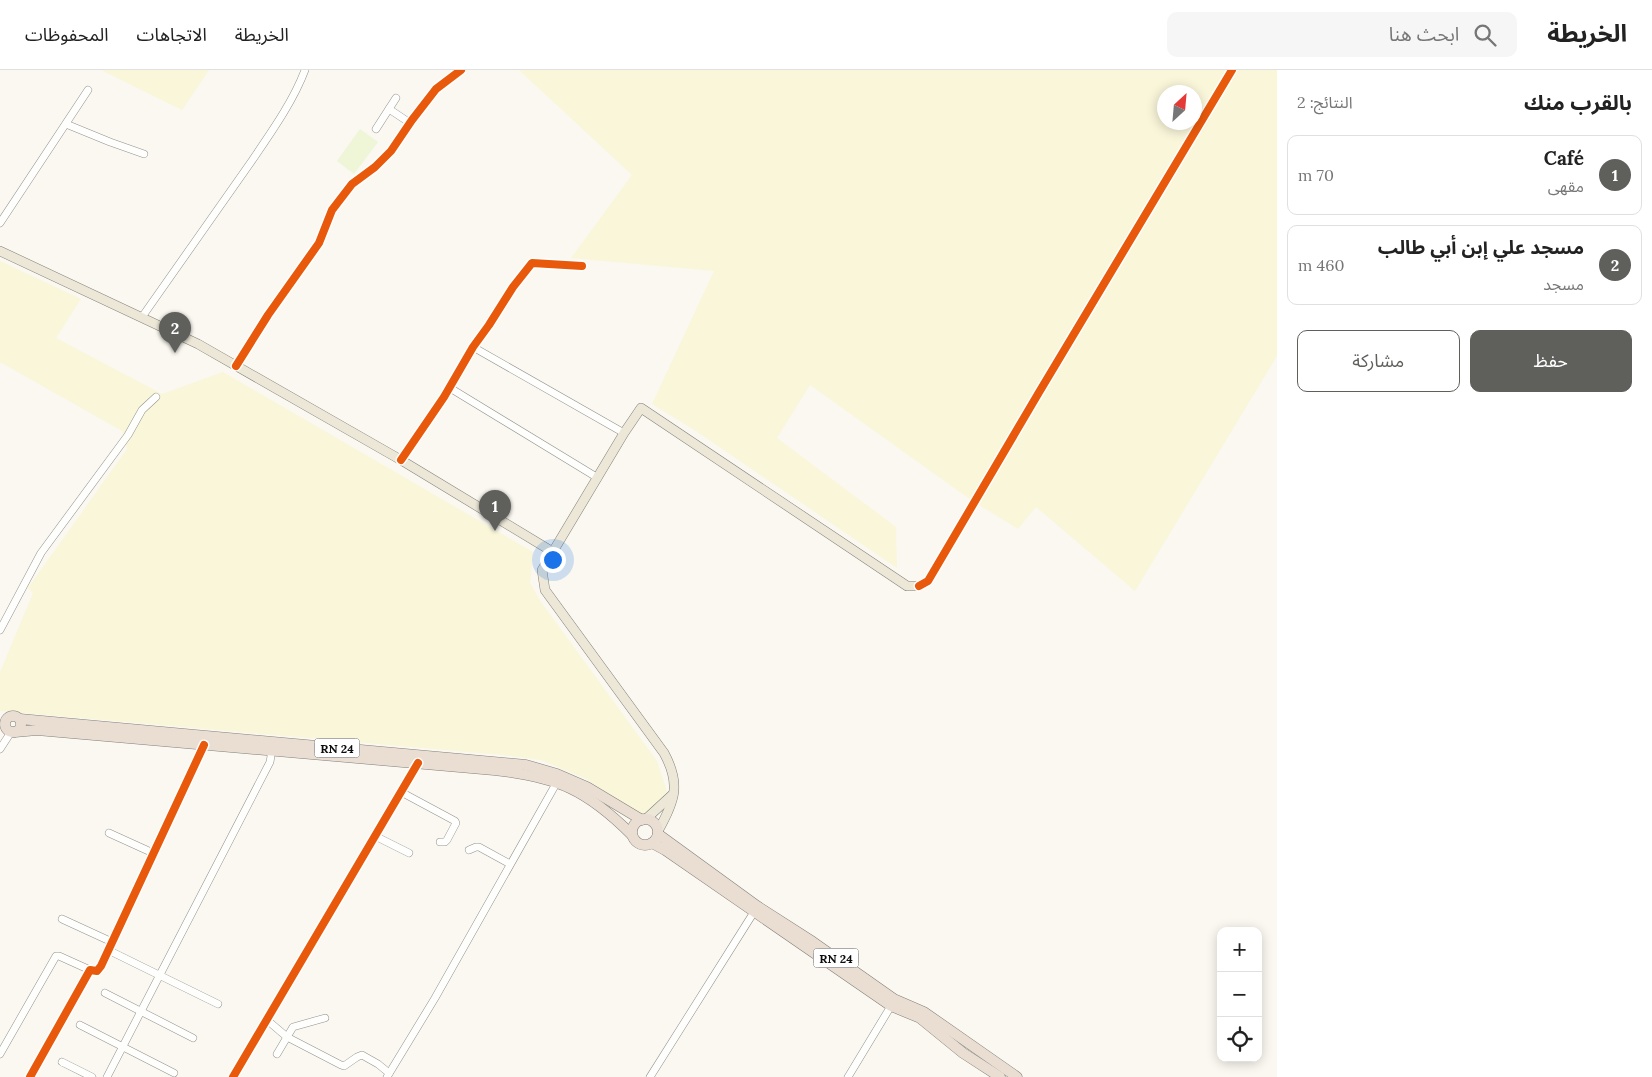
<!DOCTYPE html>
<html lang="ar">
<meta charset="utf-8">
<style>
body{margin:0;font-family:Lora,"Noto Sans Arabic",serif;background:#f6f6f6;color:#222;direction:rtl}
.controls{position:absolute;right:15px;bottom:15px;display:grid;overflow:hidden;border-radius:10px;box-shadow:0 2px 12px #0003}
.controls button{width:45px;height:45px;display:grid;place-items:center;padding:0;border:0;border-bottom:1px solid #e0e0e0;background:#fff;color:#222;font:25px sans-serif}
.compass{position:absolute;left:1157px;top:15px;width:45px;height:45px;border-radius:50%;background:#fff;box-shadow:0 2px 12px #0003;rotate:26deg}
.you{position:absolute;left:552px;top:489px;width:18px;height:18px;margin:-12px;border:4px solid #fff;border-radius:50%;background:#1a73e8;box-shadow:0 0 0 8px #1a73e833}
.badge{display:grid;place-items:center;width:32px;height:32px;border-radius:50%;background:#5f5f5c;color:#fff;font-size:16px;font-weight:700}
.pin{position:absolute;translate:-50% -41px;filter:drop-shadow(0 1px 2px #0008)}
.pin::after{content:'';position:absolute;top:26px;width:18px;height:15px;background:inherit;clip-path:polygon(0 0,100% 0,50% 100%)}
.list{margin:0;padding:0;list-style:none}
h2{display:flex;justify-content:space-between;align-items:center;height:65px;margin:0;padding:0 20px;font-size:21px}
h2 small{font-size:16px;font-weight:400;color:#767676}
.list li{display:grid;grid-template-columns:32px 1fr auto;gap:15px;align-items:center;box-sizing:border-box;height:80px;margin:0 10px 10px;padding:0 10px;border:1px solid #e0e0e0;border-radius:10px}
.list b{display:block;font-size:19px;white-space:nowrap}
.list p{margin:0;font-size:16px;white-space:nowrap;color:#767676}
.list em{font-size:16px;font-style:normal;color:#767676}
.actions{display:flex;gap:10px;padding:15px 20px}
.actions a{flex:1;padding:11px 0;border:1px solid #5f5f5c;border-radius:10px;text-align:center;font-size:18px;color:#5f5f5c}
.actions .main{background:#5f5f5c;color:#fff}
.icon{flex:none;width:28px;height:28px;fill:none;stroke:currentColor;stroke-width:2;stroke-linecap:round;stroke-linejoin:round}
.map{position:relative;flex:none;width:1277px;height:1007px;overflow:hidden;direction:ltr}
header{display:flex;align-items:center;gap:30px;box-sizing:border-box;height:70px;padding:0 25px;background:#fff;border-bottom:1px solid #e0e0e0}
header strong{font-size:24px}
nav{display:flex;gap:28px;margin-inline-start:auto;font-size:18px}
.search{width:350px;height:45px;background:#f6f6f6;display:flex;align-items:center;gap:12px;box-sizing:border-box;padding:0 18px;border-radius:10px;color:#767676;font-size:19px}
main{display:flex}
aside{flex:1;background:#fff}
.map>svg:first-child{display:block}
.farmland{fill:#f9f6da;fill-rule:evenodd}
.pitch{fill:#eef6d7}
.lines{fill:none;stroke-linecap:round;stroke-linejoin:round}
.minor-casing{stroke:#93928f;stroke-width:8}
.major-casing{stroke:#80807c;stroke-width:10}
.highway-casing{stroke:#80807c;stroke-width:11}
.minor{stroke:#fefefd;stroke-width:7}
.major{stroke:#ece7d6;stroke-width:9}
.highway{stroke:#eaded3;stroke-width:10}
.cycleway-casing{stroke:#fff;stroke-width:11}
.cycleway{stroke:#e8590c;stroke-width:8}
.labels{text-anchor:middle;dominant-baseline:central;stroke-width:5;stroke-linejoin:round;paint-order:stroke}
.shield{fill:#fff;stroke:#555;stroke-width:1}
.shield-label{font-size:12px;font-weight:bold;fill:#0c0c0c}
</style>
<header>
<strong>الخريطة</strong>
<div class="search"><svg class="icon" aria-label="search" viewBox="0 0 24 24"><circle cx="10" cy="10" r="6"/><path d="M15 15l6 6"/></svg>ابحث هنا</div>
<nav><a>الخريطة</a><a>الاتجاهات</a><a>المحفوظات</a></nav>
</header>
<main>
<aside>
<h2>بالقرب منك<small>النتائج: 2</small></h2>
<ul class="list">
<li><span class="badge">1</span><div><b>Café</b><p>مقهى</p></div><em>70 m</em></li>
<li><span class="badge">2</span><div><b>مسجد علي إبن أبي طالب</b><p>مسجد</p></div><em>460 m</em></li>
</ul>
<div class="actions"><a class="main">حفظ</a><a>مشاركة</a></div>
</aside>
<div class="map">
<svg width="1277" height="1007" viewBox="0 0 1277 1007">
<rect width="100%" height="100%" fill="#faf8f0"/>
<!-- farmland -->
<g class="farmland">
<polygon points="101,0 209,0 182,40"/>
<path d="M 519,0 L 1277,0 L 1277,286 L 1135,521 L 1036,437 L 1018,459 L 971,430 L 810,315 L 777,368 L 896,457 L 897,498 L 693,359 L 652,334 L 714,201 L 571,188 L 632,105 ZM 1164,22 L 1194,22 L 1194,52 L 1164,52 Z"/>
<polygon points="0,191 81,229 56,268 162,324 223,302 533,482 530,513 541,532 657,691 667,721 649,751 586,709 541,690 502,685 0,641 0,602 33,523 28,518 127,379 122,361 0,292"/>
</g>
<!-- pitch -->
<polygon class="pitch" points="360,59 378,72 354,104 337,91"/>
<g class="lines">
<!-- minor casing -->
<g class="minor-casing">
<g id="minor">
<polyline points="389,39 410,53"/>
<polyline points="66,54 110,72 144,84"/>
<polyline points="376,59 396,28"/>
<polyline points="0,153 88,20"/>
<path d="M 142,247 C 178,195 215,144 251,92 C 270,64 293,32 305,0"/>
<polyline points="473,277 624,363"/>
<polyline points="236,296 268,245 319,173 332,140 352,114 375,97 391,81 412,50 436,19 461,0"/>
<polyline points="450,318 598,408"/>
<polyline points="401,390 444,327 473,277 489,255 513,217 532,193 582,196"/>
<polyline points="919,516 928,511 1038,324 1232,0"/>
<polyline points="0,560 41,483 128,365 142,340 156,327"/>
<polyline points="0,679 11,662"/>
<polyline points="401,722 455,751 456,753 447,770 445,772 440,772"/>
<polyline points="109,763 153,783"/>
<polyline points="375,766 409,783"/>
<polyline points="469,780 476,777 479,777 510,794"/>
<polyline points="62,849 112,872"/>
<polyline points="108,880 218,934"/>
<polyline points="105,923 193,968"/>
<polyline points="267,950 287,967 341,995 344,996 357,987 362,985 378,994 389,1003"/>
<polyline points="80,955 174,1003"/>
<polyline points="0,984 56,886 59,886 90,900"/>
<polyline points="277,984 293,957 325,948"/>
<polyline points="62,992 92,1007"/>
<polyline points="30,1007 90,900 97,901 101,896 204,675"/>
<polyline points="107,1007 270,692 271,686 270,680"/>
<polyline points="233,1007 418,693"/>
<polyline points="387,1007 435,928 557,712"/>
<polyline points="650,1007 754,842"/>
<polyline points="848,1007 891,936"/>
</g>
</g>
<!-- major casing -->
<g class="major-casing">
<g id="major">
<polyline points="0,181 198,274 401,390 553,482"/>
<polyline points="646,749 672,725"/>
<path d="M 658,761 C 675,731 681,714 664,683 L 545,520 L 542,500 L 624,363 L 641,338 L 907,516 L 919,516"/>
</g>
</g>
<!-- highway casing -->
<g class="highway-casing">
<g id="highway">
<circle cx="13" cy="654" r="8"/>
<polyline points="20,649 526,695 557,704 587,717 642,750"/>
<path d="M 15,662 L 37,660 L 494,700 C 558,707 587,720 632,765"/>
<circle cx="645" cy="762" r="13"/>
<polyline points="658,764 757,836 813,872 894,929 924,942 1017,1007"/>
<polyline points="652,773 665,780 891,936 920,948 963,983 1000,1007"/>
</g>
</g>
<!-- minor -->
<use href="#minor" class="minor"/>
<!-- major -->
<use href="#major" class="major"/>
<!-- highway -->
<use href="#highway" class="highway"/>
<!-- cycleway casing -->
<g class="cycleway-casing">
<g id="cycleway">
<polyline points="236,296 268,245 319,173 332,140 352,114 375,97 391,81 412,50 436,19 461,0"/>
<polyline points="401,390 444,327 473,277 489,255 513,217 532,193 582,196"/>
<polyline points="919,516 928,511 1038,324 1232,0"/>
<polyline points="30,1007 90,900 97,901 101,896 204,675"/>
<polyline points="233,1007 418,693"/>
</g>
</g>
<!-- cycleway -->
<use href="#cycleway" class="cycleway"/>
</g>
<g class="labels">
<!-- shield labels -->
<g class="shield">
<rect x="314.5" y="668.5" width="45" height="19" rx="4"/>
<rect x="813.5" y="878.5" width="45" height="19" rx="4"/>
</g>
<g class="shield-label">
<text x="337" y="678">RN 24</text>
<text x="836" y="888">RN 24</text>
</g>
</g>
</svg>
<div class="controls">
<button>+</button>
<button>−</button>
<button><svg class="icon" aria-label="locate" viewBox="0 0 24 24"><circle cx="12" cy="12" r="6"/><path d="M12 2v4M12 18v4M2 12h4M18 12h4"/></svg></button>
</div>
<svg class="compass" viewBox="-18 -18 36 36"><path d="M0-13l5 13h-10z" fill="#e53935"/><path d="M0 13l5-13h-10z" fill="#767676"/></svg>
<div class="you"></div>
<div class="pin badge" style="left:495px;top:461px">1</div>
<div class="pin badge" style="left:175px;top:283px">2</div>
</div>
</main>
